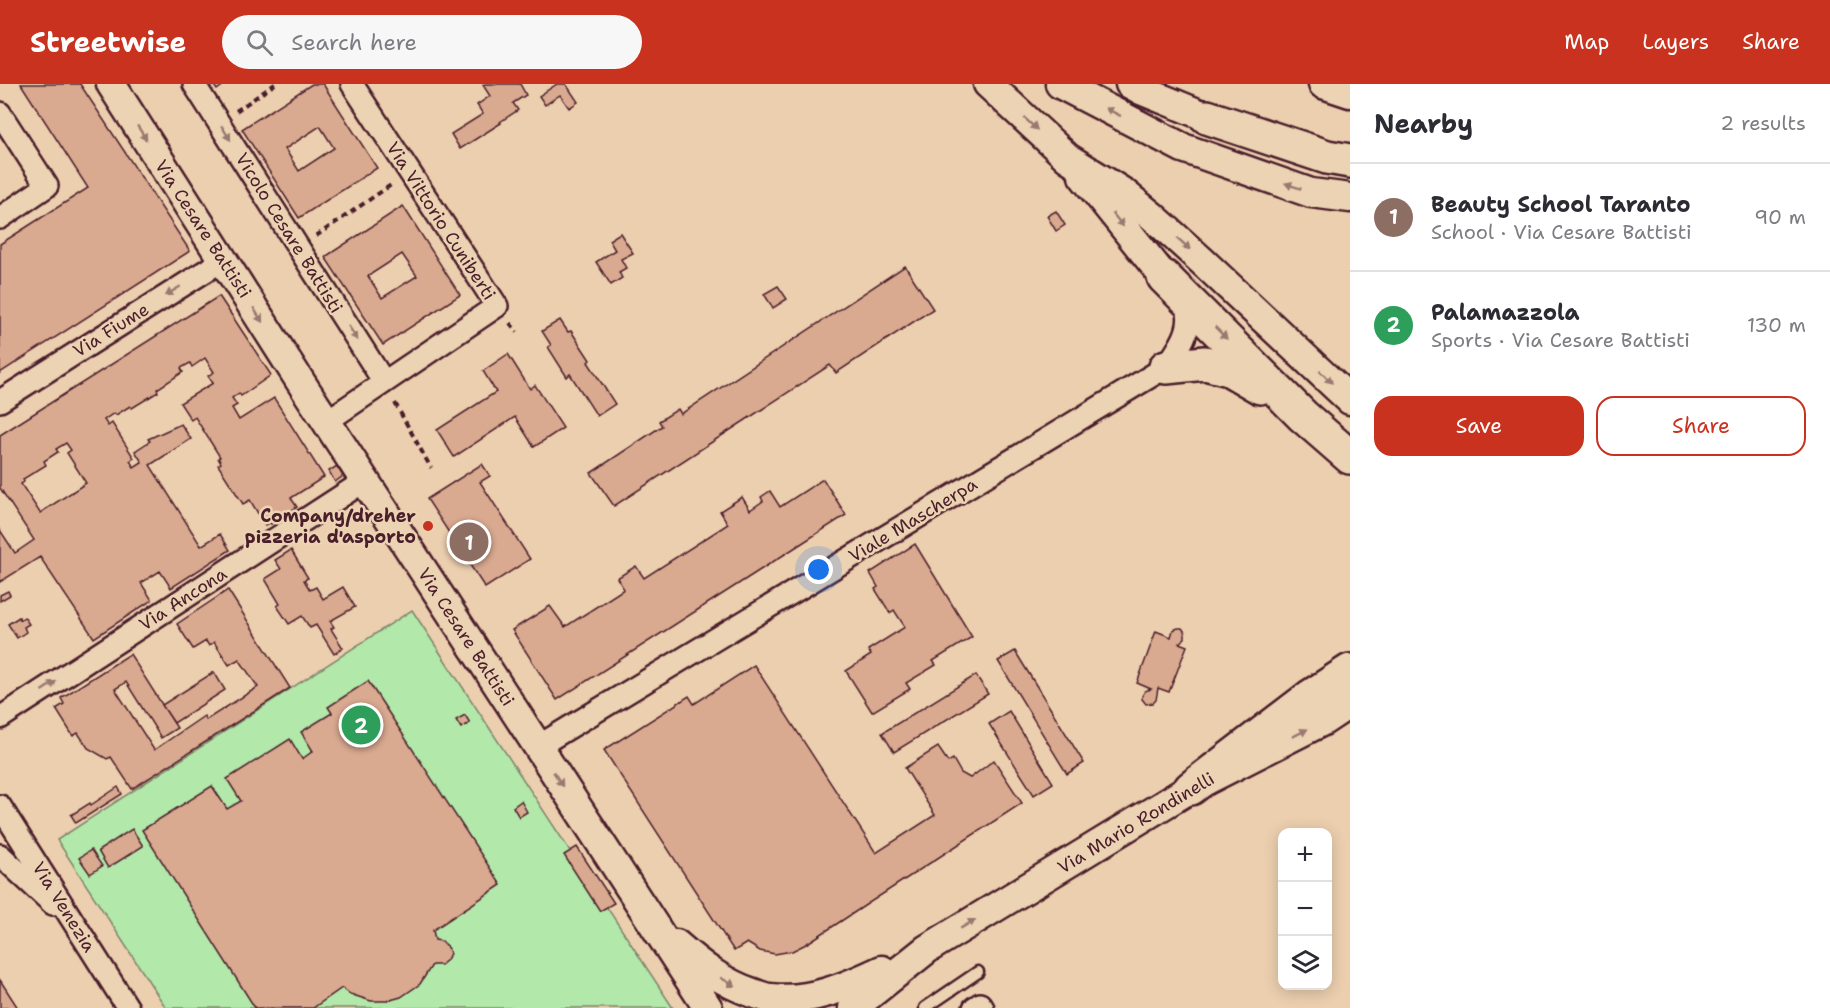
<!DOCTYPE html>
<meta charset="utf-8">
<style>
body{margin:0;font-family:"Shantell Sans",sans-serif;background:#f7f7f7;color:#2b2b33}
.controls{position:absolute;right:18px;bottom:18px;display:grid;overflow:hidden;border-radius:12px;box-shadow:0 3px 15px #0003}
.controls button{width:54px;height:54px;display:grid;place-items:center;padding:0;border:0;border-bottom:2px solid #e1e1e2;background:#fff;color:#2b2b33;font:30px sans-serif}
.you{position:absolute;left:819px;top:486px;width:21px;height:21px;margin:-15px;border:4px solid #fff;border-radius:50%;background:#1a73e8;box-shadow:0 0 0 9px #1a73e833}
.badge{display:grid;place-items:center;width:39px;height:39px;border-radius:50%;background:#c8321e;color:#fff;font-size:20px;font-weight:700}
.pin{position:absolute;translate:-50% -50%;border:3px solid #fff;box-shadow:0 2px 6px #0006}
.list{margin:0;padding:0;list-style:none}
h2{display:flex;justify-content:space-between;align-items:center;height:78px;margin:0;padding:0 24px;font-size:26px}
h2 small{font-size:20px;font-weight:400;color:#7c7c81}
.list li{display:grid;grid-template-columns:39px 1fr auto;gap:18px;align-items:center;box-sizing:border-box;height:108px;padding:0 24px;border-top:2px solid #e1e1e2}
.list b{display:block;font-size:22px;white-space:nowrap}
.list p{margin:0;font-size:20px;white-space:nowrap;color:#7c7c81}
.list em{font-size:20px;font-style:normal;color:#7c7c81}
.actions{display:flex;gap:12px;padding:18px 24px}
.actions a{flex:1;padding:14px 0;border:2px solid #c8321e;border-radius:18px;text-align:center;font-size:21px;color:#c8321e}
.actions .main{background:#c8321e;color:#fff}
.icon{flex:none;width:33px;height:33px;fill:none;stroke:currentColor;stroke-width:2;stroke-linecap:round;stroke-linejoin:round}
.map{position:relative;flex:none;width:1350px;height:924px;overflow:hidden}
header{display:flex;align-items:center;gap:36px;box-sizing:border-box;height:84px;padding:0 30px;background:#c8321e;color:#fff}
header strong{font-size:28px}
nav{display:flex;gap:33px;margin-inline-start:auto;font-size:21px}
.search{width:420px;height:54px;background:#f7f7f7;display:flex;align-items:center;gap:15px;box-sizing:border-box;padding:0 21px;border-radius:33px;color:#7c7c81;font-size:22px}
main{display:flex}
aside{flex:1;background:#fff}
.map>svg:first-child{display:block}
.green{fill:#b2e8aa;stroke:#7e846a;stroke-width:1.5}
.building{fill:#d9a990;stroke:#4a1f2b;stroke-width:1.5;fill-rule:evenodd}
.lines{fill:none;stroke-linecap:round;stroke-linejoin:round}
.service-casing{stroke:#4a1f2b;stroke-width:15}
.minor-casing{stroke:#4a1f2b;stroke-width:26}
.secondary-casing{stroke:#4a1f2b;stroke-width:33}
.trunk-casing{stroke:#4a1f2b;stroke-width:38}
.path{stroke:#4a1f2b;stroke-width:4;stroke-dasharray:6 4.5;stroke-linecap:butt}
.service{stroke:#ebd3b3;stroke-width:10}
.minor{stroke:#ebd3b3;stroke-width:21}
.secondary{stroke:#ebd3b3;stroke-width:28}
.trunk{stroke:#ebd3b3;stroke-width:33}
.oneway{fill:#9a796f}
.poi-dot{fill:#c8321e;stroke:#ebd3b3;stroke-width:2}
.labels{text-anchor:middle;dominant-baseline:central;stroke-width:5;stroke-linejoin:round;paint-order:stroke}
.street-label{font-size:18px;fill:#4a1f2b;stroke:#ebd3b3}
.poi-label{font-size:18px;font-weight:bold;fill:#4a1f2b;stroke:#ebd3b3;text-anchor:end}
</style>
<header>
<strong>Streetwise</strong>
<div class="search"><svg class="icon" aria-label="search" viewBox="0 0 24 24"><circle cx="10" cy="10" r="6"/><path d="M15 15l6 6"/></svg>Search here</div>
<nav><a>Map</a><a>Layers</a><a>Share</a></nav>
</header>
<main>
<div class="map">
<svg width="1350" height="924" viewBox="0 0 1350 924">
<rect width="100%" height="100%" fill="#eccfaf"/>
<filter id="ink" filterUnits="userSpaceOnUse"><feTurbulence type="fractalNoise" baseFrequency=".0167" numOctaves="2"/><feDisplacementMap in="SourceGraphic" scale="12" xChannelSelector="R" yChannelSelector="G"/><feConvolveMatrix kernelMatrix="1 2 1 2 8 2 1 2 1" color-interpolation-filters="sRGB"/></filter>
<g filter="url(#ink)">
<!-- green -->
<polygon class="green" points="412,526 673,924 166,924 57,756"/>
<!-- building -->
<g class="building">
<polygon points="21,0 80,0 190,167 0,289 0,160 88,104"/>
<polygon points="213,0 225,0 217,6"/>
<path d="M 312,0 L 323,0 L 377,84 L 299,134 L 242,45 ZM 320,42 L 334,64 L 299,87 L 285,65 Z"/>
<polygon points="485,0 520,0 526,11 513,19 518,26 500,38 501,39 460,65 451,50 483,30 477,21 490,12 483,1"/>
<polygon points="557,0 566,0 578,18 569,24 560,11 545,21 539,12"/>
<path d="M 403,122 L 460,211 L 383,261 L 325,173 ZM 402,170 L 417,192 L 382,214 L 368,192 Z"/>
<polygon points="1056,127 1065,141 1056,147 1047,132"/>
<polygon points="620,149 633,169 621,175 626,184 619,188 622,194 611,201 596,178 615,166 609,156"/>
<polygon points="905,182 933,225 836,289 830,281 614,422 591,389 662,342 659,337 678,325 681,330"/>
<polygon points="778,202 787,215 773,224 764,210"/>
<path d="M 219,212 L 271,291 L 241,312 L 239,309 L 232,314 L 237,321 L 232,324 L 239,336 L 274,314 L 324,393 L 291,414 L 297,423 L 271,440 L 270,439 L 265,441 L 250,416 L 243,420 L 218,381 L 221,379 L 218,374 L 220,373 L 195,333 L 191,336 L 180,319 L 213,299 L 208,292 L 214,288 L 205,274 L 192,283 L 190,279 L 181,284 L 183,288 L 157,305 L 158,308 L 132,324 L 130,322 L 116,331 L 114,329 L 104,336 L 108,342 L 112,339 L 134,374 L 130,377 L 134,383 L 142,378 L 135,367 L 150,357 L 148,355 L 181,340 L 191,355 L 150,381 L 201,462 L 220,450 L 230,466 L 171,504 L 160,487 L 141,499 L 152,516 L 94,554 L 40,473 L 0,498 L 0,446 L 15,469 L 34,456 L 0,404 L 0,351 ZM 66,359 L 71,366 L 67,369 L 86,399 L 40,429 L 21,400 L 24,398 L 23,395 L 46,381 L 44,377 L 58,368 L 56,365 Z"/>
<polygon points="560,236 568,248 571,247 590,276 588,278 615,320 597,332 570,290 567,293 548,263 551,261 542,247"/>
<polygon points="508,270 530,305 535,301 563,344 534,363 515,333 454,373 437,346 496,308 483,287"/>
<polygon points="482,380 490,392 480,398 530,475 485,504 427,415"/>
<polygon points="337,382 343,392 335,398 329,387"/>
<polygon points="823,395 846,431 557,616 512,546 550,522 565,543 624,505 617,494 636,482 644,494 728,440 720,427 742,413 750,426 763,417 761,413 770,407 780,423"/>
<polygon points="915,460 972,553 933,577 936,581 906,599 910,605 872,628 846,587 871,571 868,566 905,543 894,526 890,529 875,505 878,503 870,489"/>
<polygon points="291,466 308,494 304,496 310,506 316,503 323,515 343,503 355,523 330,537 334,543 331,545 343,564 334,570 316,541 310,544 302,532 289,540 277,522 280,520 265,495 281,485 275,476"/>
<polygon points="228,506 290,604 132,705 111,673 107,675 88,664 78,649 73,652 56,625 64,620 61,614 130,570 177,644 161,654 126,598 115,605 154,666 204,632 206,636 258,603 239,575 229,581 214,558 209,562 206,557 193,565 177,540"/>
<polygon points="8,507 10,511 0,517 0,511"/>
<polygon points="19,533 20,536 24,533 29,540 24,543 26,548 17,554 8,540"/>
<polygon points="1178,544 1182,544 1185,548 1185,554 1179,559 1187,562 1169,608 1158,604 1156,616 1153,619 1146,620 1142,615 1142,612 1145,607 1151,605 1137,599 1156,547 1171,553 1173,546"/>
<polygon points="1015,567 1084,679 1067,690 998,577"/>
<polygon points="754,581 876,769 935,731 905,684 938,663 948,678 953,675 961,689 970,694 994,676 1022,719 806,860 792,867 775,870 760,867 747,859 734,867 604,666 689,612 694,620"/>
<polygon points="214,588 225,606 174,639 162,621"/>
<polygon points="976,591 988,610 894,668 882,649"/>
<polygon points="368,597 501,801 433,846 435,856 442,857 447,862 450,869 447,876 441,881 432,881 420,900 401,913 387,917 371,917 350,910 342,904 313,924 255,924 142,746 212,702 227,725 241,717 227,695 290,655 302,675 313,667 301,648 332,629 328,623"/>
<polygon points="1009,627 1053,699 1034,711 989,640"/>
<polygon points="465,631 470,639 461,644 456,636"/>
<polygon points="118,703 122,710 76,739 71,731 90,719 91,721"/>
<polygon points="521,717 527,728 519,733 513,723"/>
<polygon points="132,745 143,762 108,784 98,767"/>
<polygon points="577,763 614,819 600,827 564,771"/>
<polygon points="91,766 102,782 90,790 79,774"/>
<polygon points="0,896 18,924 0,924"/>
</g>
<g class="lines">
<!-- service casing -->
<g class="service-casing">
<polyline id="service" points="925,924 978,888"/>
</g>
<!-- minor casing -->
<g class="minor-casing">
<g id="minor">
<polyline points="194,0 384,298"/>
<polyline points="0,29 47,102 0,134"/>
<polyline points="0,317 223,176"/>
<polyline points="327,337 497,222 352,0"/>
<polyline points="0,634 366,396"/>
<path d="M 537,663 L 1166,283 C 1176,268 1192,248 1188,228 C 1187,224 1183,219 1180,215"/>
<polyline points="0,722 128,924"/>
<polyline points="0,771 53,820"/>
<polyline points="974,924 980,920 983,924"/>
</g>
</g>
<!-- secondary casing -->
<g class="secondary-casing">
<g id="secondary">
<polyline points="111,0 300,297 708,924"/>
<polyline points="988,0 1068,74 1124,109 1151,131 1202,177 1350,316"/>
<polyline points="1060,0 1183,64 1311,109 1350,114"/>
<polyline points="1130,0 1141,6 1207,33"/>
<polyline points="1323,0 1350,9"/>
<polyline points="1083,92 1164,193"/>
<path d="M 676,860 C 700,881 723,899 753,909 C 759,911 765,914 771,914 C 810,919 848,902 882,886"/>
<polyline points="853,924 927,865 1191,704 1323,637 1350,619"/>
</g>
</g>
<!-- trunk casing -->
<g class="trunk-casing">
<g id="trunk">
<polyline points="1207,33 1327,73 1350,77"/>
<polyline points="1164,193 1303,332 1350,373"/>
<polyline points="1166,283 1205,279 1229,285 1260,303"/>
<polyline points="1191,704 1310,613 1350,587"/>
</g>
</g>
<!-- path -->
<g class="path">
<polyline points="236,27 275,0"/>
<polyline points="316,152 391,101"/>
<polyline points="510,239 517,248"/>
<polyline points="395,319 431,384"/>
</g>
<!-- service -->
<use href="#service" class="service"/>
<!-- minor -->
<use href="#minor" class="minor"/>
<!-- secondary -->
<use href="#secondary" class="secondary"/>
<!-- trunk -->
<use href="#trunk" class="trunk"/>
</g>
<!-- one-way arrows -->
<defs><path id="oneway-solid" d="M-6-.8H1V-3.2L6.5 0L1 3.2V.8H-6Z" transform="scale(1.5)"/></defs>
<g class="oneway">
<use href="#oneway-solid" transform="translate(1113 28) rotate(-153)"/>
<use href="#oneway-solid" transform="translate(1031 40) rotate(43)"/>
<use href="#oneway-solid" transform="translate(142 49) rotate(57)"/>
<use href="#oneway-solid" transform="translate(226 49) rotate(58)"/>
<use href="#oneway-solid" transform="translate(1293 102) rotate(-161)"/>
<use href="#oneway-solid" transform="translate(1118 136) rotate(51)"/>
<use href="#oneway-solid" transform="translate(1184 160) rotate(42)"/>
<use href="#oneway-solid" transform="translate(173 207) rotate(148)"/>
<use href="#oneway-solid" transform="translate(258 231) rotate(58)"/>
<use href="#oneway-solid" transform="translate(353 249) rotate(57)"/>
<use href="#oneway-solid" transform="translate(1221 249) rotate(45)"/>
<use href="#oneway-solid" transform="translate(1326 293) rotate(43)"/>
<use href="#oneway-solid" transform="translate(49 602) rotate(-33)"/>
<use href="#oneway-solid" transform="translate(1300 649) rotate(-27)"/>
<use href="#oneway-solid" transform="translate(558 695) rotate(57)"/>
<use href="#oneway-solid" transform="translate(968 840) rotate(-31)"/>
<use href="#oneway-solid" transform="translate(728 898) rotate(30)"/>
</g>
</g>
<!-- markers -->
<circle class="poi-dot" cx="428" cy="442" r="6"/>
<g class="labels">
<!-- street labels -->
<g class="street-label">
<text transform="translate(441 137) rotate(57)">Via Vittorio Cuniberti</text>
<text transform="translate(203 145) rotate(57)">Via Cesare Battisti</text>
<text transform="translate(289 149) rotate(58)">Vicolo Cesare Battisti</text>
<text transform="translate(111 246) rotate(-32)">Via Fiume</text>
<text transform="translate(913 436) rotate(-31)">Viale Mascherpa</text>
<text transform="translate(183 515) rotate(-33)">Via Ancona</text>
<text transform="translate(466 553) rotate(57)">Via Cesare Battisti</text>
<text transform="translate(1136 739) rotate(-31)">Via Mario Rondinelli</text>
<text transform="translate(64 823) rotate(58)">Via Venezia</text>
</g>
<!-- poi labels -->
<g class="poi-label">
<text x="416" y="432">Company/dreher<tspan x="416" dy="21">pizzeria d'asporto</tspan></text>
</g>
</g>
</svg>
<div class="controls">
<button>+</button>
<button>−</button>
<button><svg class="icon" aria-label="layers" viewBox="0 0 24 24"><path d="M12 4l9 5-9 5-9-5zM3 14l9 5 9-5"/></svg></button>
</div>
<div class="you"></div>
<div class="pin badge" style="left:469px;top:458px;background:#8d6e63">1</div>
<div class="pin badge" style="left:361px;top:641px;background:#2e9e5b">2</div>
</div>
<aside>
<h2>Nearby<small>2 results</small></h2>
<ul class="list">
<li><span class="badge" style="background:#8d6e63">1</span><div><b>Beauty School Taranto</b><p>School · Via Cesare Battisti</p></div><em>90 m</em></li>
<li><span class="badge" style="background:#2e9e5b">2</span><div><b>Palamazzola</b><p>Sports · Via Cesare Battisti</p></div><em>130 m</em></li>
</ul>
<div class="actions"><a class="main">Save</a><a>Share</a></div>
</aside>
</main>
